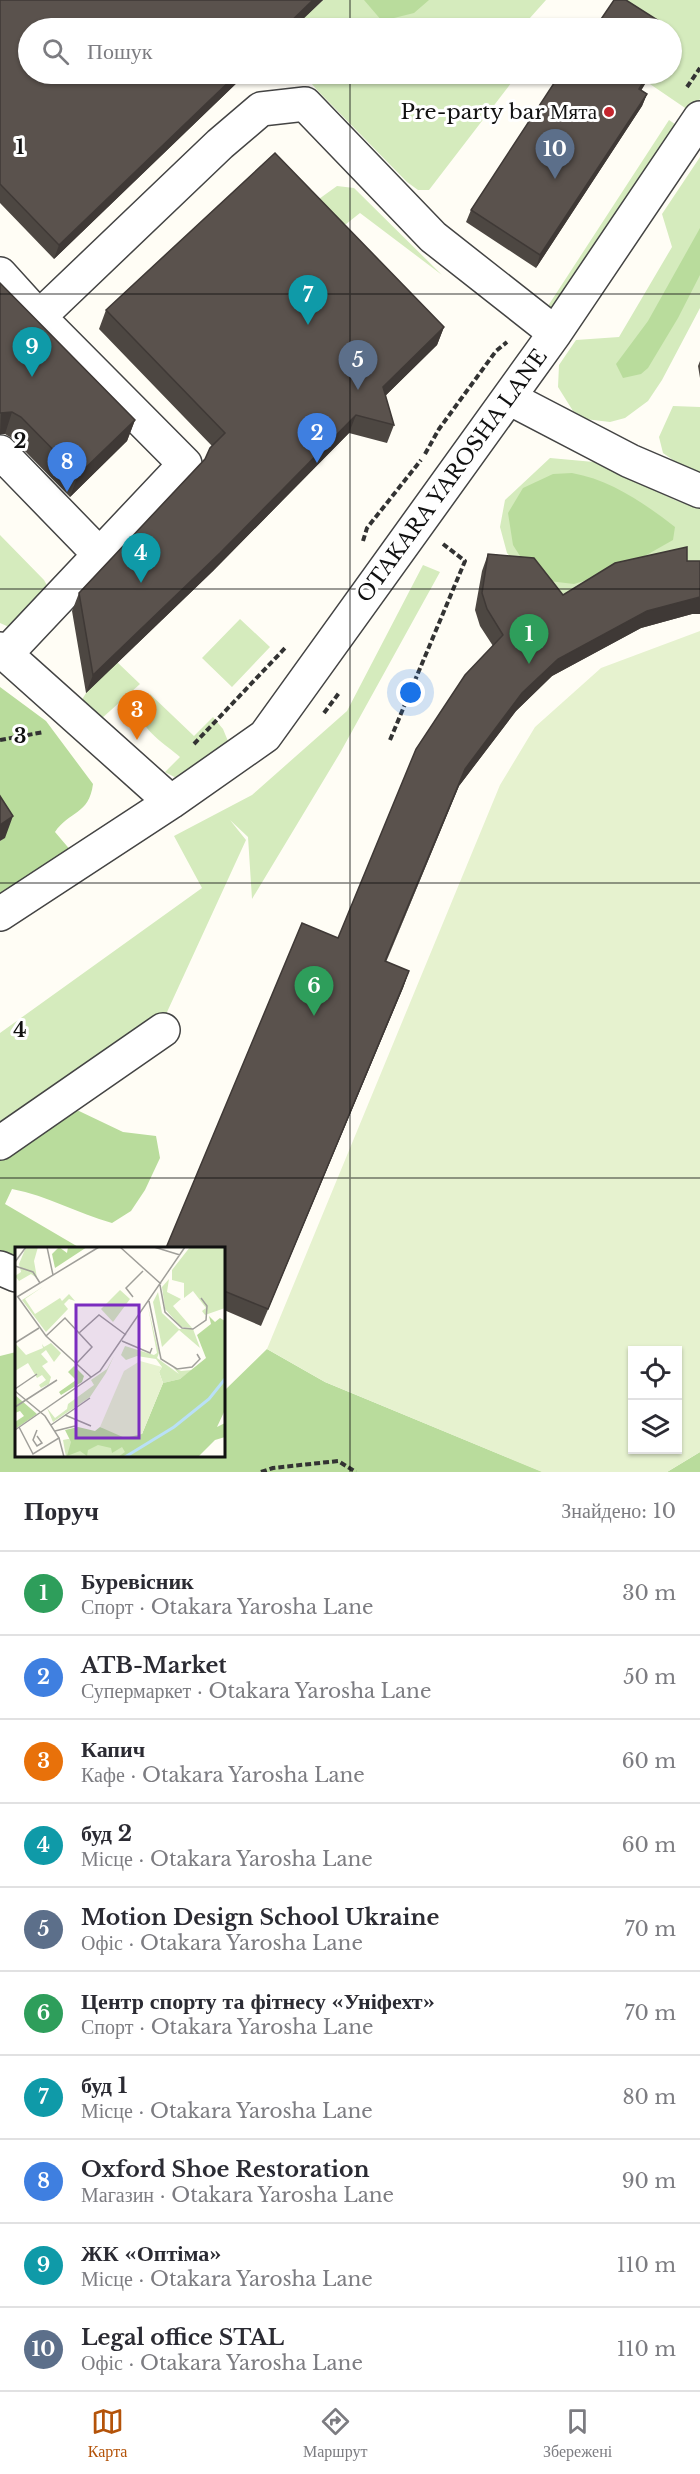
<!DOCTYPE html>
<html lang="uk">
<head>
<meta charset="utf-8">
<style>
	body { margin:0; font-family:"Libre Baskerville",serif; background:#f7f7f7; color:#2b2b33 }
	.controls { position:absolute; right:18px; bottom:18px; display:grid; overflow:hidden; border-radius:0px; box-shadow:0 2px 4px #0004 }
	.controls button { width:54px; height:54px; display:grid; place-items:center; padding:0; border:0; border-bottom:2px solid #e1e1e2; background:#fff; color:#2b2b33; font:30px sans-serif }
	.you { position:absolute; left:411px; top:693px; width:21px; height:21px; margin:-15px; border:4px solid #fff; border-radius:50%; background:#1a73e8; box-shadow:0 0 0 9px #1a73e833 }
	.badge { display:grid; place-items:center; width:39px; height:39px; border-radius:50%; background:#b45309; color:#fff; font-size:20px; font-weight:700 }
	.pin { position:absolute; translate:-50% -50px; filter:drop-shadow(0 2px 3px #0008) }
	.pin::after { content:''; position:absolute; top:32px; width:21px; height:18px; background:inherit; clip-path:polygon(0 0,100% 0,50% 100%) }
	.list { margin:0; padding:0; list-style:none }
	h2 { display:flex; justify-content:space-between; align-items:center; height:78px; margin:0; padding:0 24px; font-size:26px }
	h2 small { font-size:20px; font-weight:400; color:#7c7c81 }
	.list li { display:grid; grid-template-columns:39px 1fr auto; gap:18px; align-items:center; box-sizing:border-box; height:84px; padding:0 24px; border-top:2px solid #e1e1e2 }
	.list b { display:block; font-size:22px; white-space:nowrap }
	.list p { margin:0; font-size:20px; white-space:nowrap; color:#7c7c81 }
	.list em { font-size:20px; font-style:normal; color:#7c7c81 }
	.icon { flex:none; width:33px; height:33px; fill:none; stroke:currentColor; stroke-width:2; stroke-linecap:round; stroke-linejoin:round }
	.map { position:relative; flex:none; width:700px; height:1472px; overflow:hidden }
	.search { position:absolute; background:#fff; box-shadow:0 2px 4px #0004; left:18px; right:18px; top:18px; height:66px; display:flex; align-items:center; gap:15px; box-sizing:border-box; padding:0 21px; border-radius:33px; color:#7c7c81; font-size:22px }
	.sheet { height:918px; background:#fff }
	nav { display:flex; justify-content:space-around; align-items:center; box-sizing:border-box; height:84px; border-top:2px solid #e1e1e2; background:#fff; font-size:16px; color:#7c7c81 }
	nav a { display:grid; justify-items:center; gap:3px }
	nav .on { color:#b45309 }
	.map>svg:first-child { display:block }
	.green { fill:#d5ebbd }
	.forest { fill:#b9dc9c }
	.pitch { fill:#e6f2cf; fill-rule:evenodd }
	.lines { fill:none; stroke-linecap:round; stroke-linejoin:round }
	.minor-casing { stroke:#444; stroke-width:36 }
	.path { stroke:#333; stroke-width:4; stroke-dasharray:6 3; stroke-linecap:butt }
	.minor { stroke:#fff; stroke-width:33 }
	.wall { fill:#4d4742 }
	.shaded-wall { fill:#3f3936 }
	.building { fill:#5a524d; stroke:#3f3936; stroke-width:1.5 }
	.grid { fill:none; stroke:#111; stroke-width:1.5; stroke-opacity:0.55 }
	.poi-dot { fill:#c4262e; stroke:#fff; stroke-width:2 }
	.labels { text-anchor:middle; stroke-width:6; stroke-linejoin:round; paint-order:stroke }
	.poi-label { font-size:21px; fill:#111; stroke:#fff; text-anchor:end }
	.street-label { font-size:21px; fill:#111; stroke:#fff }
	.inset-river { fill:none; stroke:#b9e0f7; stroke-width:3 }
	.inset-road { fill:none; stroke:#a09f9a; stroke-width:1.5 }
	.view { fill:#7b2cbf; fill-opacity:0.15; stroke:#7b2cbf; stroke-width:3 }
	.inset-edge { fill:none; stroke:#111; stroke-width:3 }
	.grid-label { font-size:20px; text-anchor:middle; font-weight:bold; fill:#111; stroke:#fff; stroke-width:6; stroke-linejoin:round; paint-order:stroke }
</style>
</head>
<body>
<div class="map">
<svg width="700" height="1472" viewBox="0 0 700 1472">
	<rect width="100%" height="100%" fill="#fffdf5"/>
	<path class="green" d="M323 0H546L521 28H293Z
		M615 0H700V99L691 112 647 82 652 74H672V28H648Z
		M303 74H518L429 190H418L407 182 318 91Z
		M669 120 682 129 561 311 546 309Z
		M700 157V308L662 380 648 401 625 418 610 422 585 419 573 411 558 387 559 365 576 340 619 337 672 247 662 214Z
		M337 186 354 188 442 275 360 213 331 236 305 209Z
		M673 406 700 407V473L683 467 663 453 659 437Z
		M550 458 594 462 675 500 700 509V577L555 610 507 553 500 527 505 500Z
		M0 535 44 580 49 589 9 627 0 623Z
		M423 565 440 572 340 753 252 899 248 837 230 820 246 840 162 1023 0 1136V1033L202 888 174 836 252 795 347 711Z
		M240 619 270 647 232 687 202 658Z
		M117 662 140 684 101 719 80 703 86 693Z
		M150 694 194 736 213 717 223 729 230 746 178 779 165 772 180 757C163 742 120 717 150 694Z"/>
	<path class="forest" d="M364 0H429L414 13 382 21Z
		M700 228V275L678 318 648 368 641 374 623 378 616 364 648 321Z
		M572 473C611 480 644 503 675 527L673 540 620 570 574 584 549 581 530 572 513 545 508 513 523 488 553 474Z
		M0 687 46 721 93 784C89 815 69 811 55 832L72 852 0 906V841L5 837 0 819Z
		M79 1111 123 1132 156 1136 160 1158 145 1190 131 1211 112 1223C77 1213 48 1196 12 1189L5 1204 80 1248H16V1260L0 1253V1151L59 1113Z
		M267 1349 325 1382 543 1472H0V1356L16 1352V1456H224V1391Z
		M700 1452V1472H667Z"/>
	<path class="pitch" d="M700 631V1452L667 1472H542L325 1382 267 1349 500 785 535 727 601 668ZM632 1350H678V1450H632Z"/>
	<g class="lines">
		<defs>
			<path id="minor" d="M0 274 39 317
				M509 398 630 461 700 491
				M0 452 100 555
				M0 649 171 802
				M6 654 185 464 39 317 220 144 261 109 305 104 433 237 555 333
				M0 914 171 802 265 736 555 333 700 118
				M0 1143 163 1030
				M0 1268 16 1275"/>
		</defs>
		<use href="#minor" class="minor-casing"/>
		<path class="path" d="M687 87 700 68
			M425 454 439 429 496 351 507 342
			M363 541 367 528 421 460
			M324 713 339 693
			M0 740 44 732
			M390 740 465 561 443 544
			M194 744 286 647
			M261 1472 273 1468 338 1461 356 1472"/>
		<use href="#minor" class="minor"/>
	</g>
	<path class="wall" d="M0 0H323L54 259 0 203Z
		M651 74 641 90 647 94 642 106 536 268 466 222 471 210Z
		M0 283 135 420 127 441 70 497 13 439 5 434H0Z
		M106 310 444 327 437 345 385 396 394 425 387 443 349 433 213 571 86 693 72 611 79 593 205 459 212 446 99 329Z
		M700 361V378L698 366Z
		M488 554 563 595 687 561 692 614 641 628 552 676 516 711 459 786 386 962 409 971 403 988 261 1326 224 1310V1248L338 938 493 646 480 626 475 610 482 571Z"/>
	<path class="shaded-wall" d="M313 0H323L293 28H284Z
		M237 74H246L54 259 59 245Z
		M648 74H651L635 101 639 89Z
		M647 94 642 106 536 268 540 255Z
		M444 327 437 345 376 405 383 387Z
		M12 412 5 434H0L1 413Z
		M356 415 349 433 213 571 86 693 93 675Z
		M135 420 127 441 70 497 78 475Z
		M700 597V614H692L641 628 552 676 516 711 459 786 379 979 465 769 522 693 558 659 647 611Z
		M13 816 5 838 0 841V825Z
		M409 971 403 988 261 1326 268 1309Z"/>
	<path class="building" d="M0 0H313L284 28H28V74H237L59 245 0 184Z
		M614 0H626L670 28H595Z
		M560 74H648L639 89 647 94 540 255 471 210Z
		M275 153 444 327 383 387 394 425 356 415 220 553 93 675 79 593 205 459 210 448 225 433 106 310Z
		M0 283 135 420 78 475 21 417 12 412 0 413Z
		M687 547V561H700V597L647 611 558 659 522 693 465 769 385 961 409 971 268 1309 224 1291V1248H166L302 923 338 938 416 749 465 675 503 635 487 609 482 593 488 554 534 558 563 595 615 563Z
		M0 796 13 816 0 825Z"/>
	<path class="grid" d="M350 0V28M350 74V1472M0 294H700M0 589H700M0 883H700M0 1178H700"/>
	<circle class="poi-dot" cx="609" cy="112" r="6"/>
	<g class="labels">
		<g class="poi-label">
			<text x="597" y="119">Pre-party bar Мята</text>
		</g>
		<g class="street-label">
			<text transform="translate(452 476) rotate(-54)" y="7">OTAKARA YAROSHA LANE</text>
		</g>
	</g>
	<g transform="translate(15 1247)">
		<rect width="210" height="210" fill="#fffdf5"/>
		<path d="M11 0H23L19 14 22 31 16 27 4 34 0 29 6 25 4 17ZM175 0H210V61L190 68 187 64 191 61 178 44 169 51V36L157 33V23ZM154 32 152 45 166 52 158 59 177 81 166 80 150 62 147 40ZM29 39 10 52 20 67 45 51 47 54 54 47 60 54 54 52 49 57 53 62 31 85 7 53ZM105 43 115 52 98 75 86 62ZM143 45 147 66 164 82H178L185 101 164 83 147 100 138 55ZM133 60 144 106 142 111 164 127 158 120 166 124 177 123 165 132 148 136 144 125 147 120 141 112 122 109 111 113 106 108 110 99 139 108 142 106ZM0 96 11 108 28 101 27 97 29 100 36 96 46 106 39 115 31 103 26 107 33 115 27 119 36 130 34 137 26 141 24 138 31 133 27 128 22 131 13 116 0 124ZM99 109 91 126 75 150 38 175 32 161 40 171 52 162 53 157 79 138 76 133 92 122ZM53 192 110 197 113 205 105 210H51L48 193Z" fill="#d5ebbd"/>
		<path d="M44 0 52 6 53 0H72L40 21 37 7ZM194 69 200 75 205 71 210 74V163L202 180 210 176V190L200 193 183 210H103L110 205 107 200 97 206 96 201 83 198 73 203 72 209 65 204 52 209 56 195 50 183 63 180 80 184 85 180 127 187 148 136 165 132 191 111 182 88 196 77ZM59 119 69 129 67 135 46 148 44 145 61 133 53 125ZM0 148 22 167 0 182V175L9 169 5 164 0 166Z" fill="#b9dc9c"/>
		<path d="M125 114 147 120 144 125 148 136 127 187 110 191 85 180 109 124Z" fill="#e6f2cf"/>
		<path class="inset-river" d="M110 210 159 180 194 152 210 132"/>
		<path class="inset-road" d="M32 0 38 28M105 0 146 37M139 0 165 8M0 15 11 0M0 19 18 25 25 36M145 38 150 65 167 81 178 82 191 73 192 59 186 51M2 50 84 0M3 50 31 89 76 130M118 50 111 41 128 24M134 54 146 112 162 122 177 120 185 112 182 107M31 89 50 71 64 86M107 94 135 106 137 101M0 96 24 81M61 117 77 100 64 86 84 68 111 88M0 142 22 127M0 144 30 169 44 191 18 207 4 180M0 160 42 133M50 168 76 179M36 178 75 151M0 183 85 124 170 0M22 183 18 193 22 199 27 196 22 189M40 184 60 179M44 191 49 210"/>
		<path class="view" d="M61 58H124V191H61Z"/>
		<rect width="210" height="210" class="inset-edge"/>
	</g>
	<g class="grid-label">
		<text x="20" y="154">1</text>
		<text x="20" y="448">2</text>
		<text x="20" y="743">3</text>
		<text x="20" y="1037">4</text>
	</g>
</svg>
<div class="controls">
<button><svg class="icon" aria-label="locate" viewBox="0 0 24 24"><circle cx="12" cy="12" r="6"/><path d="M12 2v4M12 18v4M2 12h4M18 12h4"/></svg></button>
<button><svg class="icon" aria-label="layers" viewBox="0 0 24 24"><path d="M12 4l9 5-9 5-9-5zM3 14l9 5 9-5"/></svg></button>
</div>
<div class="you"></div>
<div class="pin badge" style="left:529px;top:664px;background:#2e9e5b">1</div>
<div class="pin badge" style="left:317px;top:463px;background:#3f7fe0">2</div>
<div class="pin badge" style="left:137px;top:740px;background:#e8710a">3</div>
<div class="pin badge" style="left:141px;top:583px;background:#0f9aa8">4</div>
<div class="pin badge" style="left:358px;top:390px;background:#5c6f8a">5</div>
<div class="pin badge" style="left:314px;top:1016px;background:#2e9e5b">6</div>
<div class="pin badge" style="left:308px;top:325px;background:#0f9aa8">7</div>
<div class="pin badge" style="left:67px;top:492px;background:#3f7fe0">8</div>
<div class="pin badge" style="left:32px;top:377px;background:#0f9aa8">9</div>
<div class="pin badge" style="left:555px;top:179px;background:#5c6f8a">10</div>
<div class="search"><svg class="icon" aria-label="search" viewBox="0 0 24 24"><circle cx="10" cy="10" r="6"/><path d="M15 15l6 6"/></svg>Пошук</div>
</div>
<section class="sheet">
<h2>Поруч<small>Знайдено: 10</small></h2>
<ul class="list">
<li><span class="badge" style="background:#2e9e5b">1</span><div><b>Буревісник</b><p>Спорт · Otakara Yarosha Lane</p></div><em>30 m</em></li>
<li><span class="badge" style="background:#3f7fe0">2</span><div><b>ATB-Market</b><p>Супермаркет · Otakara Yarosha Lane</p></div><em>50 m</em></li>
<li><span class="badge" style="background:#e8710a">3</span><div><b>Капич</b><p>Кафе · Otakara Yarosha Lane</p></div><em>60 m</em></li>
<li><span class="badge" style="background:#0f9aa8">4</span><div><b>буд 2</b><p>Місце · Otakara Yarosha Lane</p></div><em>60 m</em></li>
<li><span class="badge" style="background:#5c6f8a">5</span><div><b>Motion Design School Ukraine</b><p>Офіс · Otakara Yarosha Lane</p></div><em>70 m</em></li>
<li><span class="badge" style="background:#2e9e5b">6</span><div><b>Центр спорту та фітнесу «Уніфехт»</b><p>Спорт · Otakara Yarosha Lane</p></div><em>70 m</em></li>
<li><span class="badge" style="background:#0f9aa8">7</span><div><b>буд 1</b><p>Місце · Otakara Yarosha Lane</p></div><em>80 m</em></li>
<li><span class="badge" style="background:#3f7fe0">8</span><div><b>Oxford Shoe Restoration</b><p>Магазин · Otakara Yarosha Lane</p></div><em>90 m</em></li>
<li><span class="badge" style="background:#0f9aa8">9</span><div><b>ЖК «Оптіма»</b><p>Місце · Otakara Yarosha Lane</p></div><em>110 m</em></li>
<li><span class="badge" style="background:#5c6f8a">10</span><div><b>Legal office STAL</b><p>Офіс · Otakara Yarosha Lane</p></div><em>110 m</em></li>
</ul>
</section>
<nav>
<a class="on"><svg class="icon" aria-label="map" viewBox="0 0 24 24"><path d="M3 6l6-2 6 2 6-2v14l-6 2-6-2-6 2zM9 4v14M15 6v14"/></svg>Карта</a>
<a><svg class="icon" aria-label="directions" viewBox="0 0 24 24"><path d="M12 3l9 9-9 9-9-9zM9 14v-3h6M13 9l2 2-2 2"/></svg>Маршрут</a>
<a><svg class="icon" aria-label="saved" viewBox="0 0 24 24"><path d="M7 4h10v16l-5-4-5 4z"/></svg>Збережені</a>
</nav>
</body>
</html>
